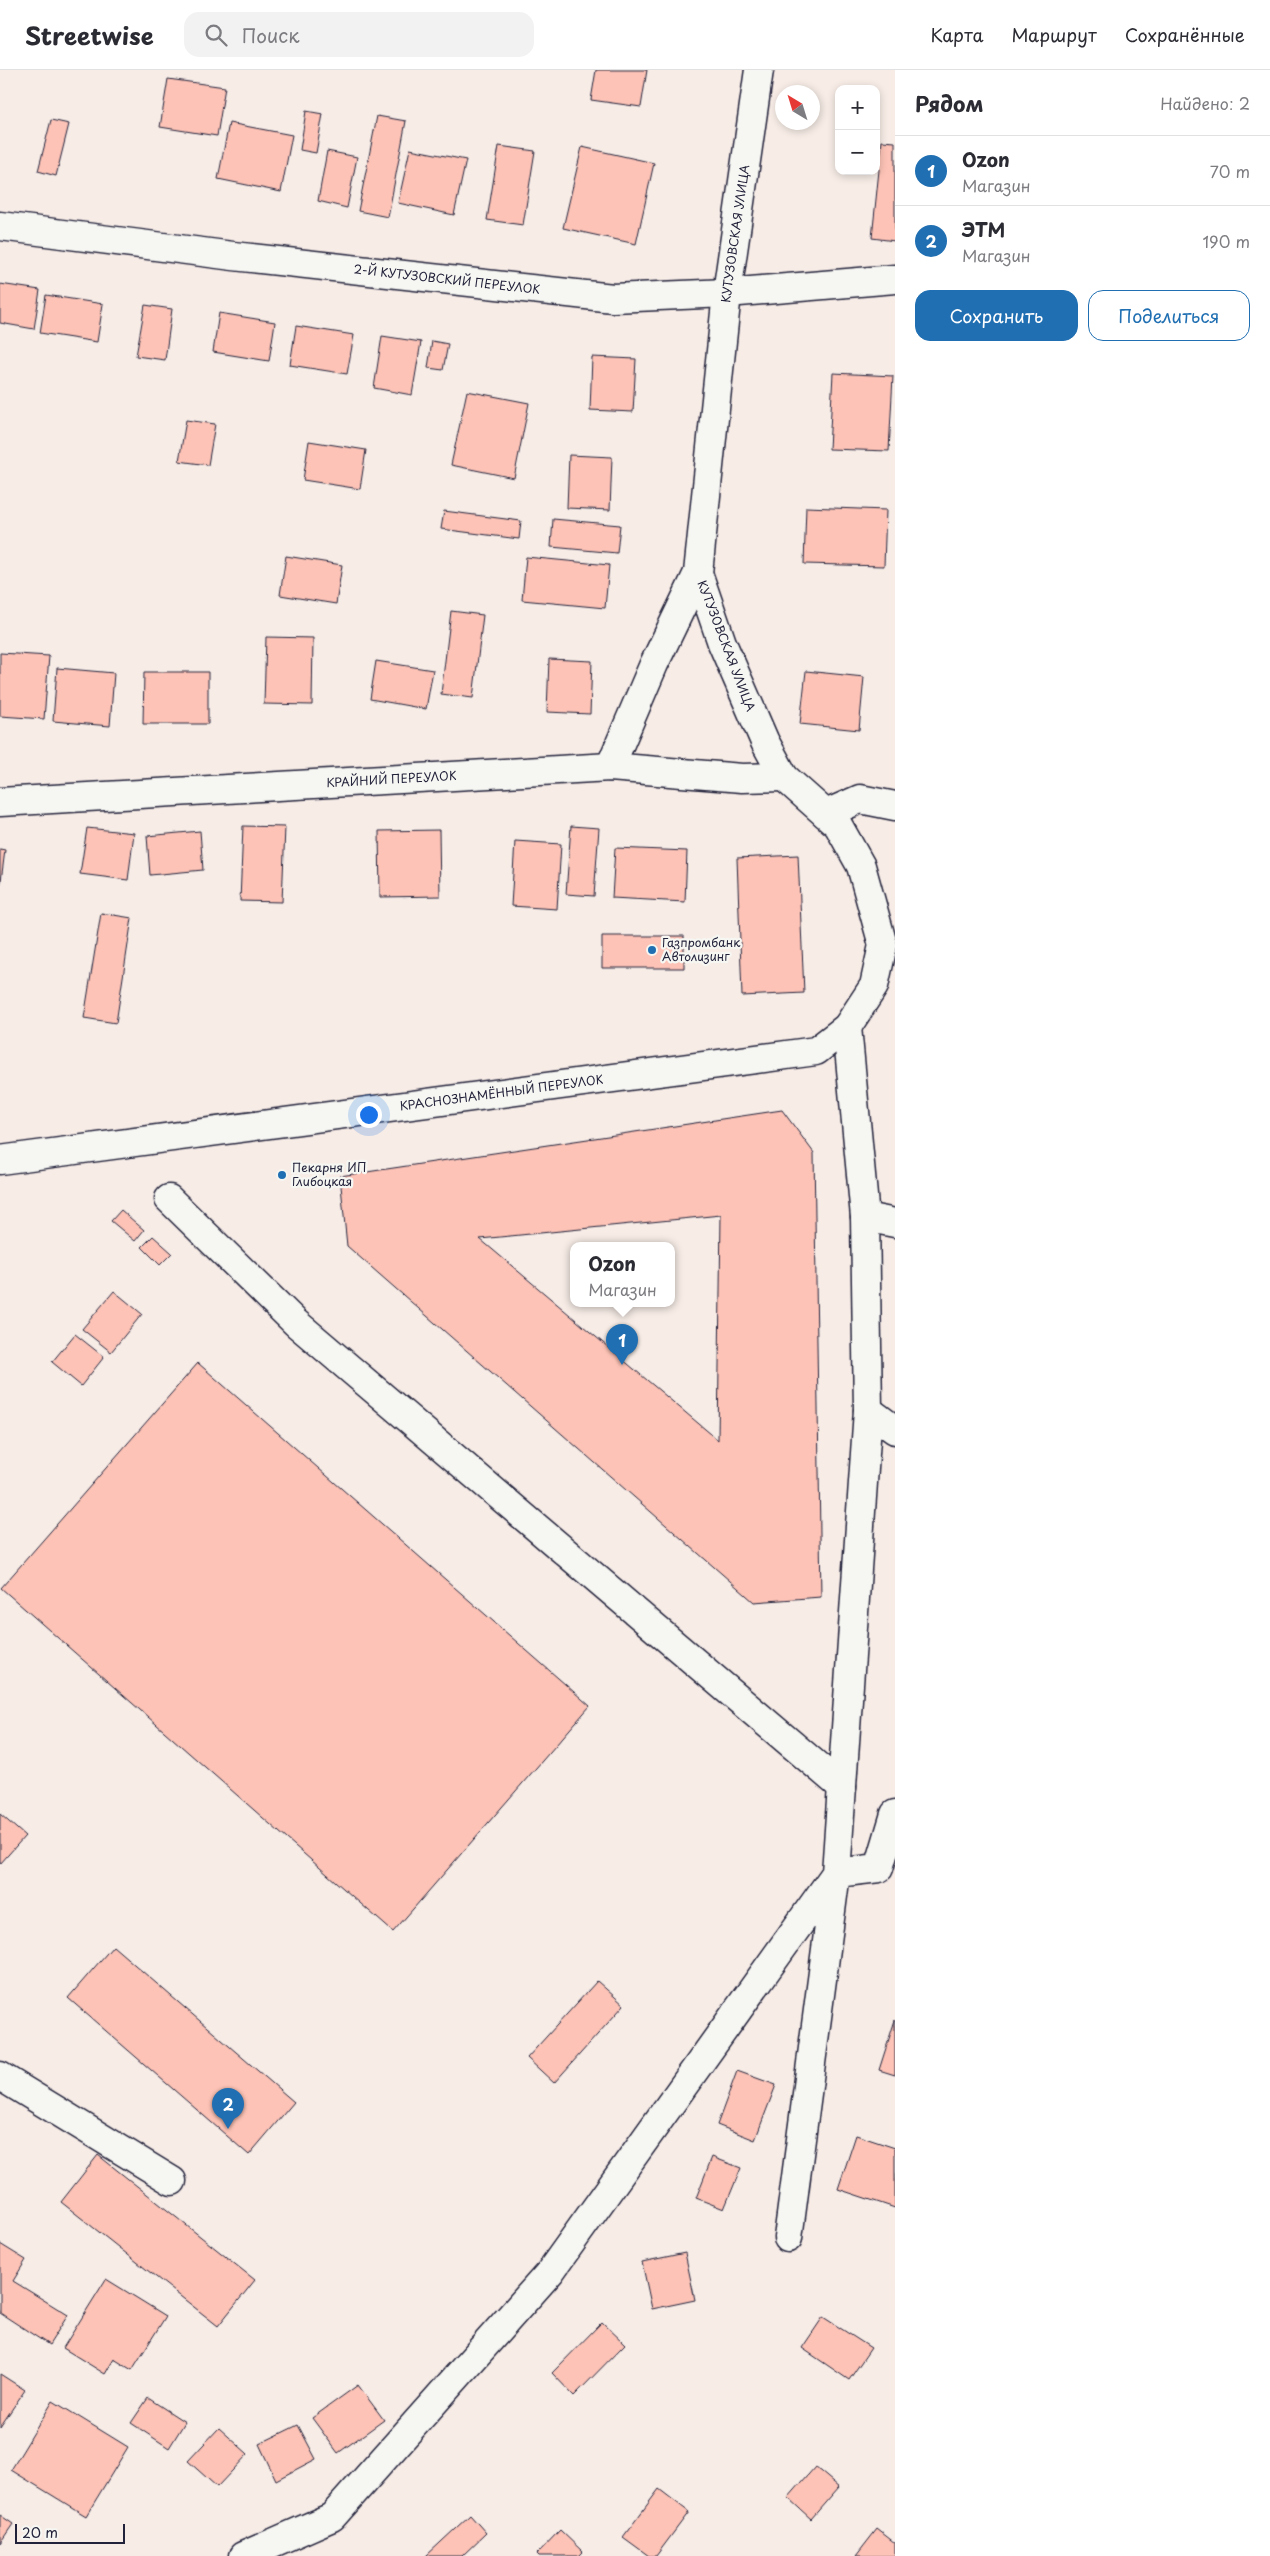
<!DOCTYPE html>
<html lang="ru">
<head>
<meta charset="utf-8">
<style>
	body { margin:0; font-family:"Playpen Sans",sans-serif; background:#f2f2f3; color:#2b2b33 }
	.controls { position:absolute; right:15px; top:15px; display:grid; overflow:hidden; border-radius:10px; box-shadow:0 2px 8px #0003 }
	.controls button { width:45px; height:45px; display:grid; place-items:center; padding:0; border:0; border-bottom:1px solid #e1e1e2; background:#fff; color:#2b2b33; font:25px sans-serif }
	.compass { position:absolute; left:775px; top:15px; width:45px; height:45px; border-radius:50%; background:#fff; box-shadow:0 2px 8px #0003; rotate:322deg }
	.scale { position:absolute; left:15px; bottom:12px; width:110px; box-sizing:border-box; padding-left:5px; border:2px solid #22223b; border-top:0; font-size:14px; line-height:18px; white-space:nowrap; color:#22223b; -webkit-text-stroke:4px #f6f6f2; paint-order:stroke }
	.you { position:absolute; left:368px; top:1044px; width:18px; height:18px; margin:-12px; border:4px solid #fff; border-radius:50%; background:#1a73e8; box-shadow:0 0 0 8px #1a73e833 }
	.badge { display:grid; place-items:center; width:32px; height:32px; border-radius:50%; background:#1f6fb2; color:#fff; font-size:16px; font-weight:700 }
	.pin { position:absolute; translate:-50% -41px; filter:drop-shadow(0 1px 2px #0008) }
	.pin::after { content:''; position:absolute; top:26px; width:18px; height:15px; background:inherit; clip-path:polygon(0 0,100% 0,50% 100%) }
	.popup { position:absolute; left:570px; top:1172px; width:105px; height:65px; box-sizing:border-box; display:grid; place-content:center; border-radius:10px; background:#fff; filter:drop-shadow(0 1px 4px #0005); font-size:16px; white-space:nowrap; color:#7c7c81 }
	.popup b { font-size:19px; color:#2b2b33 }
	.popup::after { content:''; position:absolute; left:50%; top:100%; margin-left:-10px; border:10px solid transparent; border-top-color:#fff }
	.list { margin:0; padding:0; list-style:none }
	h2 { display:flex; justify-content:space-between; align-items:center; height:65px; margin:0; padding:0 20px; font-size:21px }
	h2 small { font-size:16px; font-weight:400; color:#7c7c81 }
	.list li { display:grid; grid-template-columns:32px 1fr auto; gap:15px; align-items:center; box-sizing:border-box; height:70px; padding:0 20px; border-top:1px solid #e1e1e2 }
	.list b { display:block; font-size:19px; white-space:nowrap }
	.list p { margin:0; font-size:16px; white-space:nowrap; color:#7c7c81 }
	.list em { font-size:16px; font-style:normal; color:#7c7c81 }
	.actions { display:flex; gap:10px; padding:15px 20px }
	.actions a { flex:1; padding:11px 0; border:1px solid #1f6fb2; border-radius:15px; text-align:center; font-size:18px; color:#1f6fb2 }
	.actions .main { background:#1f6fb2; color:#fff }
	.icon { flex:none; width:28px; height:28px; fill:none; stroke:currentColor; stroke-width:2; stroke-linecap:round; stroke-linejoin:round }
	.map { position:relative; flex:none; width:895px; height:2486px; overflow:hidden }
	header { display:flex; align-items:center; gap:30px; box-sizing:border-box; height:70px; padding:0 25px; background:#fff; border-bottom:1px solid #e1e1e2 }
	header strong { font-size:24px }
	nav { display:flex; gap:28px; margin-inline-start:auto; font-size:18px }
	.search { width:350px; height:45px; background:#f2f2f3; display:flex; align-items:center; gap:12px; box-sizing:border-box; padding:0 18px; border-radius:15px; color:#7c7c81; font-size:19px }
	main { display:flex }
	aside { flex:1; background:#fff }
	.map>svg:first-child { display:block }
	.building { fill:#fdc3b6; stroke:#22223b; fill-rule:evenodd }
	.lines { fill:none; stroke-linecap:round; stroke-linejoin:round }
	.minor-casing { stroke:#22223b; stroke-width:31 }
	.minor { stroke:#f6f6f2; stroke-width:28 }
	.poi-dot { fill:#1f6fb2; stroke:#f6f6f2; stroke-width:2 }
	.labels { text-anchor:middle; stroke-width:4.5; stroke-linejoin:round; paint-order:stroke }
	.street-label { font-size:12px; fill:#22223b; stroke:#f6f6f2 }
	.poi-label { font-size:12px; fill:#22223b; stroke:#f6f6f2; text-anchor:start }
</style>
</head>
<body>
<header>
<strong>Streetwise</strong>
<div class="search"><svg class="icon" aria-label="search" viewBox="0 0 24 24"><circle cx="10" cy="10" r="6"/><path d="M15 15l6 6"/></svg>Поиск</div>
<nav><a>Карта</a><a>Маршрут</a><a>Сохранённые</a></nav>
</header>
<main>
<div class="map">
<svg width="895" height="2486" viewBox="0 0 895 2486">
	<rect width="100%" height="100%" fill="#f7ece6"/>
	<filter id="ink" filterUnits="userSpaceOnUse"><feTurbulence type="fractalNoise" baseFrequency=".02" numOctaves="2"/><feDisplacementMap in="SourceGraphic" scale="10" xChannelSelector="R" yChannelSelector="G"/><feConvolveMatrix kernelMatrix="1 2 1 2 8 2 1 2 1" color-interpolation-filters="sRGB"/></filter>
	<g filter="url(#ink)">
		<path class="building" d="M596 0H647L641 37 591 30Z
			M168 9 225 17 217 66 160 57Z
			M306 41 323 44 316 83 300 80Z
			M377 46 406 51 388 147 358 141Z
			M51 50 69 54 56 106 38 101Z
			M229 53 292 65 281 122 218 109Z
			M882 71 895 72V171L872 168Z
			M499 76 535 81 523 155 487 150Z
			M582 77 654 93 636 174 563 158Z
			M410 79 466 90 454 145 398 133Z
			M327 81 357 87 347 138 318 131Z
			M0 214 40 220 34 259 0 253Z
			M46 225 103 234 97 272 40 263Z
			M145 235 172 239 165 290 136 286Z
			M219 243 275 252 269 291 213 282Z
			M296 256 354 265 347 304 290 295Z
			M382 266 421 272 412 325 374 318Z
			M432 271 448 274 443 300 428 298Z
			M592 287 636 289 633 342 590 340Z
			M833 303 893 306 889 381 829 379Z
			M467 321 529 333 514 408 451 395Z
			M186 350 215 354 208 395 179 391Z
			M309 371 366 380 360 419 303 410Z
			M569 385 612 387 610 440 567 438Z
			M806 437 886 440 884 496 804 494Z
			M444 441 521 451 519 469 441 459Z
			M553 449 620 455 617 483 551 477Z
			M286 486 342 495 336 534 280 525Z
			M526 487 609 495 605 538 522 530Z
			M451 541 483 545 473 628 441 624Z
			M266 567 313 568 312 635 264 634Z
			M0 583 49 586 44 649 0 646Z
			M549 589 592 591 590 644 547 642Z
			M376 591 433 600 426 639 370 629Z
			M57 598 114 603 110 656 53 651Z
			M806 601 864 607 859 660 800 654Z
			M144 602H208V654H143Z
			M243 756 285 757 282 832 240 831Z
			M571 756 599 758 594 826 566 824Z
			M87 758 134 763 128 810 80 804Z
			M439 760 440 826 380 827 379 761Z
			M200 761 203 800 150 805 147 766Z
			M515 771 561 774 557 839 511 836Z
			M615 778 687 781 685 832 612 828Z
			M0 779 5 780 0 819Z
			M798 785 804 923 742 926 737 788Z
			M101 843 132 848 116 953 84 948Z
			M602 866H684V898H602Z
			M782 1040 814 1083 821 1527 754 1532 347 1176 340 1106ZM721 1145 718 1370 480 1169Z
			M121 1140 144 1160 135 1171 111 1151Z
			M153 1166 172 1183 160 1195 142 1177Z
			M114 1221 142 1244 111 1282 82 1259Z
			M75 1264 104 1287 81 1316 52 1292Z
			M198 1293 590 1636 393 1862 1 1518Z
			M0 1744 25 1766 0 1794Z
			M113 1876 294 2032 249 2085 68 1928Z
			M597 1911 624 1935 554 2013 527 1988Z
			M895 1950V2005L879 2000Z
			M737 2001 776 2015 755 2070 717 2055Z
			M856 2065 895 2078V2138L838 2119Z
			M98 2085 255 2210 218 2256 61 2132Z
			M712 2087 741 2098 724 2139 696 2128Z
			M0 2174 26 2190 13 2211 68 2245 49 2275 0 2243Z
			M685 2183 695 2230 652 2239 642 2192Z
			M106 2209 166 2246 132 2300 114 2289 105 2304 63 2278Z
			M823 2247 871 2278 849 2310 802 2278Z
			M602 2252 625 2274 574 2326 552 2303Z
			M0 2304 25 2320 0 2357Z
			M358 2315 384 2350 338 2383 312 2348Z
			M148 2328 185 2352 169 2378 131 2353Z
			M53 2331 128 2377 86 2446 11 2400Z
			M298 2355 316 2389 276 2410 259 2374Z
			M219 2358 248 2384 217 2417 188 2391Z
			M815 2397 839 2417 811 2449 788 2428Z
			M659 2419 689 2442 656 2486H649L623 2467Z
			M0 2445 13 2454 0 2473Z
			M470 2445 486 2463 462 2486H426Z
			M877 2459 895 2473V2486H856Z
			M560 2460 583 2482 579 2486H539L537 2484Z"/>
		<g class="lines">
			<defs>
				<g id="minor">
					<path id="s1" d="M0 156 233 186 613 228 727 223 895 209"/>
					<path d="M610 697 654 594 698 503"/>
					<path id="s2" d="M0 732 610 697 742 708 784 707"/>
					<path d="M826 744 860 729 895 736"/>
					<path id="s3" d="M0 1090 816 981 847 957 874 916 883 875 861 796 838 755 784 707 765 672 722 573 698 503 727 223 759 0"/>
					<path d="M169 1129 296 1253 842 1717"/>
					<path d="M865 1147 895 1153"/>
					<path d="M868 1340 895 1360"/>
					<path d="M0 2006 172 2111"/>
					<path d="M788 2168 836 1803 879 1798 895 1744"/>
					<path d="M243 2486 332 2447 550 2202 836 1803 868 1340 865 1147 847 957"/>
				</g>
			</defs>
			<use href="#minor" class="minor-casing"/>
			<use href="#minor" class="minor"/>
		</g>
	</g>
	<g class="poi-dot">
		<circle cx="652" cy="880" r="5"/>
		<circle cx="282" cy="1105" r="5"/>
	</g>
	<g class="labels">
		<g class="street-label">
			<text dy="4" stroke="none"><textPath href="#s3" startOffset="1718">КУТУЗОВСКАЯ УЛИЦА</textPath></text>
			<text dy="4" stroke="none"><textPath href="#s1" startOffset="450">2-Й КУТУЗОВСКИЙ ПЕРЕУЛОК</textPath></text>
			<text transform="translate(726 576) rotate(69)" y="4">КУТУЗОВСКАЯ УЛИЦА</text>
			<text dy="4" stroke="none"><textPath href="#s2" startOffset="392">КРАЙНИЙ ПЕРЕУЛОК</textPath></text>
			<text dy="4" stroke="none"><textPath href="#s3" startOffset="506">КРАСНОЗНАМЁННЫЙ ПЕРЕУЛОК</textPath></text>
		</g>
		<g class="poi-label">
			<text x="662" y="877">Газпромбанк<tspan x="662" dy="14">Автолизинг</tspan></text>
			<text x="292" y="1102">Пекарня ИП<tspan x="292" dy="14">Глибоцкая</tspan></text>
		</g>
	</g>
</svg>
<div class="controls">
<button>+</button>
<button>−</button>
</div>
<svg class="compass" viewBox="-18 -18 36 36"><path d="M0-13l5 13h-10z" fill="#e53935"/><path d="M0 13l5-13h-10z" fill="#7c7c81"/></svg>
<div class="scale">20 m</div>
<div class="you"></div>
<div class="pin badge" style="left:622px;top:1295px">1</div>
<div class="popup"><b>Ozon</b>Магазин</div>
<div class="pin badge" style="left:228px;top:2059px">2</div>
</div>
<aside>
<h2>Рядом<small>Найдено: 2</small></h2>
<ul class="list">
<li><span class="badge">1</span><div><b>Ozon</b><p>Магазин</p></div><em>70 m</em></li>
<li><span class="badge">2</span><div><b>ЭТМ</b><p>Магазин</p></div><em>190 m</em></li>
</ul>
<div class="actions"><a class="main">Сохранить</a><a>Поделиться</a></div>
</aside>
</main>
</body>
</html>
